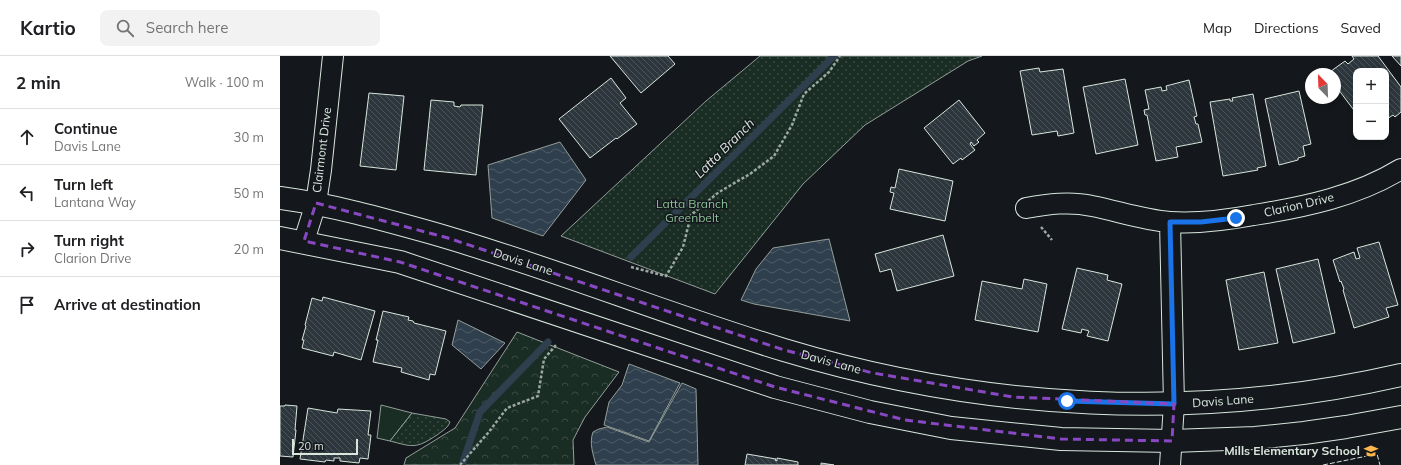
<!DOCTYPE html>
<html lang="en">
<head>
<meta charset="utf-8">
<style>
	body { margin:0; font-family:Mulish,sans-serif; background:#f2f2f2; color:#202124 }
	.controls { position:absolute; right:12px; top:12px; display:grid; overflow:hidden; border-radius:8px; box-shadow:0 2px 6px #0003 }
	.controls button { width:36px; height:36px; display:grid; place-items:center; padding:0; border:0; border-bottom:1px solid #e0e0e0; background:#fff; color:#202124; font:20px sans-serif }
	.compass { position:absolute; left:1025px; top:12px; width:36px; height:36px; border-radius:50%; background:#fff; box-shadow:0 2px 6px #0003; rotate:337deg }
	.scale { position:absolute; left:12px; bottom:10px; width:66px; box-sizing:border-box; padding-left:4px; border:2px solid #d8e6dc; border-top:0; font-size:11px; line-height:14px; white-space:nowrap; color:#d8e6dc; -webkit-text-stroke:3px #14181c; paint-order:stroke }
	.stop { position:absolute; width:12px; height:12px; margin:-9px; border:3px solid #1a73e8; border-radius:50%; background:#fff }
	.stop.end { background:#1a73e8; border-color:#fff; box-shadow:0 1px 4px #0008 }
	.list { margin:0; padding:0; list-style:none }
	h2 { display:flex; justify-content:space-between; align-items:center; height:52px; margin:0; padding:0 16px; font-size:17px }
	h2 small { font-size:13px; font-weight:400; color:#757577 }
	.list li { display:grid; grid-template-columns:26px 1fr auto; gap:12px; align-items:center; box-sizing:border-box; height:56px; padding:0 16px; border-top:1px solid #e0e0e0 }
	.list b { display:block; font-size:15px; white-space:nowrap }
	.list p { margin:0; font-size:13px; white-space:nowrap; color:#757577 }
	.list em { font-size:13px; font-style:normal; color:#757577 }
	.icon { flex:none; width:22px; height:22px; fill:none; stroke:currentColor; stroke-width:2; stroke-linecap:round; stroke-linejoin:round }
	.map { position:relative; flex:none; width:1121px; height:409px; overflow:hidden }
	header { display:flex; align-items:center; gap:24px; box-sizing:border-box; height:56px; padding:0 20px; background:#fff; border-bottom:1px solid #e0e0e0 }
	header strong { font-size:19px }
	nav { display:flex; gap:22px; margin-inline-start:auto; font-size:14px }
	.search { width:280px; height:36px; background:#f2f2f2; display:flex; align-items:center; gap:10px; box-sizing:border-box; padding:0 14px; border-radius:8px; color:#757577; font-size:15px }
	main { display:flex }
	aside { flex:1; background:#fff }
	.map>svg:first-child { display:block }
	.grass { fill:#1a2d24; stroke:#939e99 }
	.forest { fill:url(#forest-crowns); stroke:#939e99 }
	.park { fill:url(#park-dots); stroke:#939e99 }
	.water { fill:url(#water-waves); stroke:#939e99 }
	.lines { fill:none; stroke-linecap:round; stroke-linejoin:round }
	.stream { stroke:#2f3f4d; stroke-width:7 }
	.building { fill:url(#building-back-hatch); stroke:#d8e6dc }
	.minor-casing { stroke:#d8e6dc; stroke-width:22 }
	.tertiary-casing { stroke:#d8e6dc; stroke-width:24 }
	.path { stroke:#9da8a2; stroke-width:2.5; stroke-dasharray:3 2; stroke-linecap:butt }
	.minor { stroke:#14181c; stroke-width:20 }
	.tertiary { stroke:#14181c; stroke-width:22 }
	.fence { stroke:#d8e6dc; stroke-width:1; stroke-dasharray:5 2; stroke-linecap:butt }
	.route { stroke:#1a73e8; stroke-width:5 }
	.marked { fill:none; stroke:#8948c3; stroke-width:3; stroke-dasharray:8 5; stroke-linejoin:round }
	.labels { text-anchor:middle; stroke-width:3; stroke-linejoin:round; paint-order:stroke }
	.street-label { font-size:12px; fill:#d8e6dc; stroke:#14181c }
	.park-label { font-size:12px; fill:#8ac095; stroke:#14181c }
	.poi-label { font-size:12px; font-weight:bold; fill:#d8e6dc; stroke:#14181c; text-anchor:end }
	.water-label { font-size:13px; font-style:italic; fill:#d8e6dc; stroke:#14181c }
</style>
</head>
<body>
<header>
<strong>Kartio</strong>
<div class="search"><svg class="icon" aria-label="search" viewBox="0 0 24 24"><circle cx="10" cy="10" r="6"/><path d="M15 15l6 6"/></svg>Search here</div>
<nav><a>Map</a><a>Directions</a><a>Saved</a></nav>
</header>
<main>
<aside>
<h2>2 min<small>Walk · 100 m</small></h2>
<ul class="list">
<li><svg class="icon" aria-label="ahead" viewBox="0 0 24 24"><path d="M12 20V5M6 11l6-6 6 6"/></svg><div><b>Continue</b><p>Davis Lane</p></div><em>30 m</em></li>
<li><svg class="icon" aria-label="left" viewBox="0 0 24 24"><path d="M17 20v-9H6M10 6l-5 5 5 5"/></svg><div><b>Turn left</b><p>Lantana Way</p></div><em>50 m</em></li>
<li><svg class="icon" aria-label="right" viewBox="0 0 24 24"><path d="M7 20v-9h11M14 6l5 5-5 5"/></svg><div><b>Turn right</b><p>Clarion Drive</p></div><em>20 m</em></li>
<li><svg class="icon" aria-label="arrive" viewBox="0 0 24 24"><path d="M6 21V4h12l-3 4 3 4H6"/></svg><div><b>Arrive at destination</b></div></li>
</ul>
</aside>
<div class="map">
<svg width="1121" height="409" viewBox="0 0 1121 409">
	<defs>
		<pattern id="forest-crowns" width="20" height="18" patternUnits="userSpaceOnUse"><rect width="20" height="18" fill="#1a2d24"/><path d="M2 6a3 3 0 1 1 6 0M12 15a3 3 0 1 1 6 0" fill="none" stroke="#3b4b43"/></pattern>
		<pattern id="park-dots" width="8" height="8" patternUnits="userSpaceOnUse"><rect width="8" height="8" fill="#1a2d24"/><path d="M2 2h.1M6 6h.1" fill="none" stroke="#3b4b43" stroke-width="1.8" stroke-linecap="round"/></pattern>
		<pattern id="water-waves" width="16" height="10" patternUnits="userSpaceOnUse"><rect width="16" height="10" fill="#2f3f4d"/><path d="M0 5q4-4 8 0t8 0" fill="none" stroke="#4c5b66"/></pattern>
		<pattern id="building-back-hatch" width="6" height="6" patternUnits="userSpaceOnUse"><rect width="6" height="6" fill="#2c363c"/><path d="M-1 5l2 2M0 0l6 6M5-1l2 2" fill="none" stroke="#4a5358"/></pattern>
	</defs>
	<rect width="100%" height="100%" fill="#14181c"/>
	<path class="grass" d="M101 349 132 357 110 385 97 382Z"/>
	<path class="forest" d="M237 276 339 316 305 361 293 384 294 409H124L126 402 175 372Z"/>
	<path class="park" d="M480 0H702L688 5 585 69 523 128 435 238 281 180 426 45Z
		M132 357 166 363 170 366C168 372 162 375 157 379 136 393 133 391 110 385Z"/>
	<path class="water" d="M280 86 306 124 263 180 212 162 208 109Z
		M549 183 570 265 474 248 461 244 476 213 493 192Z
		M178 264 225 287 201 313 172 289Z
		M349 308 400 327 369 385 324 369 329 346 342 329Z
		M402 327 416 333 418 409H316C313 398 309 387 313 376L319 373 327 371 369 386Z"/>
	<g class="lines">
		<path class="stream" d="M351 201 554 0
			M182 409 200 356 268 286"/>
	</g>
	<path class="building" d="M330 0H388L395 8 361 37Z
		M1072 0H1098L1121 31V56L1115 61 1113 59 1107 63 1108 65 1106 66V15H1076V57L1055 29V18H1047L1065 5 1068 8 1074 3Z
		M1112 0H1121V10Z
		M759 12 760 16 783 13 794 77 778 80 777 75 752 79 740 15Z
		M331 22 346 42 340 47 357 68 337 83 336 82 310 102 279 63Z
		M845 23 858 89 816 98 803 31Z
		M909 24 917 60 914 61 916 68H918L922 86 896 91 898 101 876 105 867 59H865L864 54 869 53 865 34 881 31 882 35 887 34 886 30Z
		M1019 35 1031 88 1023 90 1025 100 1018 102V104L999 109 985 43Z
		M89 37 124 40 116 114 80 110Z
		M973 38 986 110 977 112 978 114 943 120 930 46 950 43V45H953L952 42Z
		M151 44 174 46V50L180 51 181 49H203L196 119 144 114Z
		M679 44 705 77 697 84 699 86 694 90 691 86 690 88 695 94 682 104 681 102 673 108 644 72Z
		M619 113 673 125 665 165 610 153 614 137 610 136 611 131 615 132Z
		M663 179 674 220 617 235 611 213 600 216 595 198Z
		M1099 186 1118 249 1106 252 1109 261 1074 272 1063 234 1064 233 1061 225 1060 226 1053 204 1074 196 1076 203 1080 202 1077 192Z
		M1038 203 1055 277 1013 287 996 213Z
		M797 212 828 219 827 224 842 228 828 285 807 280 809 275 802 273 801 277 782 273Z
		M984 216 998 287 959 294 946 224Z
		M744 223 767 228 758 276 695 264 702 225 742 233Z
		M43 241 95 255 81 304 54 296 53 300 22 292 24 284H22L26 270 25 269 32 242 42 245Z
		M103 255 129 261 128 264 133 265 134 267 166 275 155 319 150 318 149 324 121 316 122 312 93 306 98 284H96Z
		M5 349 17 350 15 374H16L13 401 0 400V350H5Z
		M28 352 57 357 58 353 91 355 88 379H91L88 403 80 402 79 407 60 405V402H54V405L46 404 45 406 20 403Z
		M467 398 496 403 495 404 497 405V402L518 406V409H465Z
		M541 407 554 409H541Z"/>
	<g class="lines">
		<defs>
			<path id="minor" d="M746 152C768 148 790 145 812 150 838 155 863 164 890 166 918 168 947 164 974 159 1025 151 1077 140 1121 113
				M890 166 894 348 890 409
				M24 185 36 147 41 114 53 0"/>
			<path id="tertiary" d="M0 142C52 149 102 163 152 177 271 211 385 258 504 294 703 354 917 366 1121 319
				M0 182 120 206 495 331 590 356 671 372 781 383 892 385 975 382 1024 377 1066 371 1121 361"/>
		</defs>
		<use href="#minor" class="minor-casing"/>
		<use href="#tertiary" class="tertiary-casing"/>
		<path class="path" d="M761 171 772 184
			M351 211 386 220 403 191 411 159 439 136 470 118 494 100 512 69 524 38 549 16 560 0
			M180 409 208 377 227 352 258 340 264 303 276 289"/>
		<use href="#minor" class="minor"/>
		<use href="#tertiary" class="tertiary"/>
		<path class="fence" d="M1043 409 1097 398 1100 409"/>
	</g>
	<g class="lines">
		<path class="route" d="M787 345 894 348 890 166H921L956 162"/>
	</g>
	<path class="marked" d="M36 147 168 182 504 294 593 317 733 341 894 348 892 385 781 383 625 364 495 331 120 206 24 185Z"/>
	<defs>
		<symbol id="school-bare" viewBox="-9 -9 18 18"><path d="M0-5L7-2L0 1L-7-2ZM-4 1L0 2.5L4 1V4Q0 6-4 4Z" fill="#ffb74d" stroke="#14181c" stroke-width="2.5" paint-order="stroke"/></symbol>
	</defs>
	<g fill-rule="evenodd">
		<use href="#school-bare" x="1081" y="385" width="20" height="20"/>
	</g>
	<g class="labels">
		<g class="street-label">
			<text transform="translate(42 94) rotate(-83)" y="4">Clairmont Drive</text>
			<text transform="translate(1019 149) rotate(-13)" y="4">Clarion Drive</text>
			<text transform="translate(243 206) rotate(18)" y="4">Davis Lane</text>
			<text transform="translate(551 306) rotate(15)" y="4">Davis Lane</text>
			<text transform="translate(943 345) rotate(-4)" y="4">Davis Lane</text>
		</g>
		<g class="park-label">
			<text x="412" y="152">Latta Branch<tspan x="412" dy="14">Greenbelt</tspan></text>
		</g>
		<g class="poi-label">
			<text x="1080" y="399">Mills Elementary School</text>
		</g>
		<g class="water-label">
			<text transform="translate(444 92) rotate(-45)" y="5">Latta Branch</text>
		</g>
	</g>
</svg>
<div class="controls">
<button>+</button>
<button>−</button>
</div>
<svg class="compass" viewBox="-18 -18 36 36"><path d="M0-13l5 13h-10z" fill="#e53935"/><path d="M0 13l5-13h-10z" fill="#757577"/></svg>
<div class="scale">20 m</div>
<div class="stop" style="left:787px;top:345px"></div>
<div class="stop end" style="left:956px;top:162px"></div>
</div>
</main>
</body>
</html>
